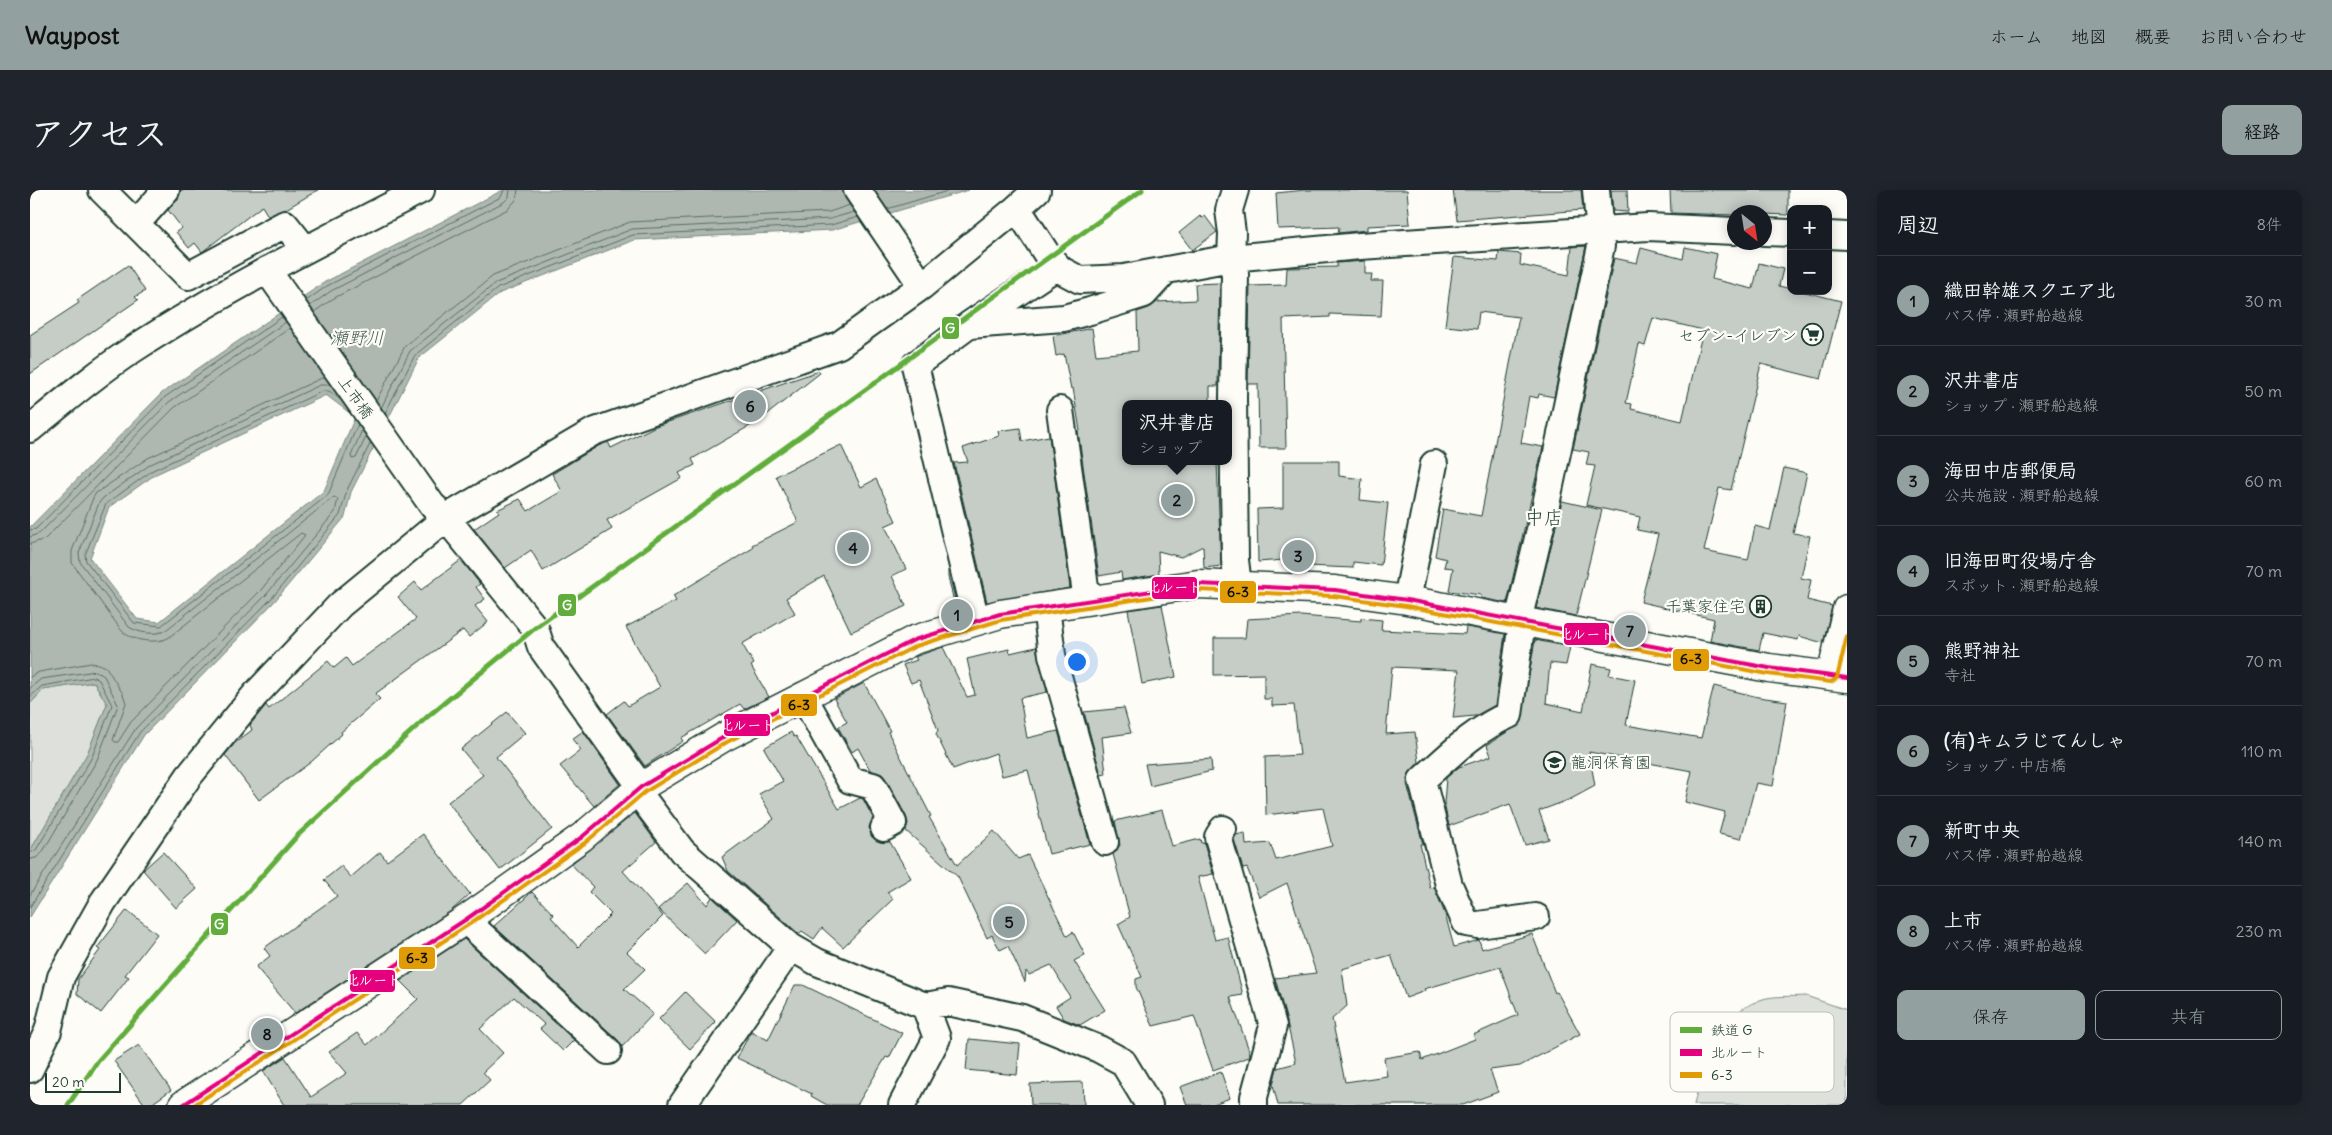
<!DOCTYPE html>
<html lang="ja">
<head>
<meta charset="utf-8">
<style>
	body { margin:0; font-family:Delius,"Klee One",sans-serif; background:#20242c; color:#f1f3f6 }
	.controls { position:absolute; right:15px; top:15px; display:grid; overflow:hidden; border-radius:10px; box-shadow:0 2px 12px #0003 }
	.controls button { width:45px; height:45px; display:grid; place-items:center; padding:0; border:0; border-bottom:1px solid #363941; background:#171b24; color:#f1f3f6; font:25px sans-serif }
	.compass { position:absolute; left:1697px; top:15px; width:45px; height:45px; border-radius:50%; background:#171b24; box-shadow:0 2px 12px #0003; rotate:150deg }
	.scale { position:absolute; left:15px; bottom:12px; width:76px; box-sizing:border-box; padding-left:5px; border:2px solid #1f3d34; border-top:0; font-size:14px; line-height:18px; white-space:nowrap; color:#1f3d34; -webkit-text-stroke:4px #fdfcf7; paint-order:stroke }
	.you { position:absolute; left:1046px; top:471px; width:18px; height:18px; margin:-12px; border:4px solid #fff; border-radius:50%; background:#1a73e8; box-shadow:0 0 0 8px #1a73e833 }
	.badge { display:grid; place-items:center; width:32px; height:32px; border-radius:50%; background:#92a19f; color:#111; font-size:16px; font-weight:700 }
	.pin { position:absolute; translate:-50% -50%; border:2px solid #fff; box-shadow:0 1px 5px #0006 }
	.popup { position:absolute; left:1092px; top:210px; width:110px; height:65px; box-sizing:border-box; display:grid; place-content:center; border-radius:10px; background:#171b24; filter:drop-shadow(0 1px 4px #0005); font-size:16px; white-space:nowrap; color:#9ea1a6 }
	.popup b { font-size:19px; color:#f1f3f6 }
	.popup::after { content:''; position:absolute; left:50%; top:100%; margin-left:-10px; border:10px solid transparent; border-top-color:#171b24 }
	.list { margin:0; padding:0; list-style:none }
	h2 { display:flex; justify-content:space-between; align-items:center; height:65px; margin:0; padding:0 20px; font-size:21px }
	h2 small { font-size:16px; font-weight:400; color:#9ea1a6 }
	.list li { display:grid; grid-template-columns:32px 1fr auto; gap:15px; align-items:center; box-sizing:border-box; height:90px; padding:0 20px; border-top:1px solid #363941 }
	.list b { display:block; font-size:19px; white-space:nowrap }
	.list p { margin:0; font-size:16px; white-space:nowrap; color:#9ea1a6 }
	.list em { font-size:16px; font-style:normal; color:#9ea1a6 }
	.actions { display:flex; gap:10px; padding:15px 20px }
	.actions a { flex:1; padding:11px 0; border:1px solid #92a19f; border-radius:10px; text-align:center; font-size:18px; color:#92a19f }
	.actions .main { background:#92a19f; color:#111 }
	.map { position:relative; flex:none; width:1817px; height:915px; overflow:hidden; border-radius:10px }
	header { display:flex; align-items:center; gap:30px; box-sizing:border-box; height:70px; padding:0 25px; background:#92a19f; color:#111 }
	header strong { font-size:24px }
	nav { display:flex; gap:28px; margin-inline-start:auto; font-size:18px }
	.intro { display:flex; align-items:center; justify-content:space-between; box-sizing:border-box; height:120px; padding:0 30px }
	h1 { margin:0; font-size:35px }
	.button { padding:12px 22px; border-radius:10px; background:#92a19f; color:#111; font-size:18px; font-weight:700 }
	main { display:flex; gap:30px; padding:0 30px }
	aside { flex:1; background:#171b24; border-radius:10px; box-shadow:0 2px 12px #0003 }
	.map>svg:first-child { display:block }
	.green { fill:#dde0db; stroke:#7e8e88 }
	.water { fill:#aeb8b1; stroke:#75877f; fill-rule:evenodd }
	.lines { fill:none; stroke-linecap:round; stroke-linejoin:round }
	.shore { stroke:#586e66; stroke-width:1 }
	.building { fill:#c6cdc7; stroke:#1f3d34; fill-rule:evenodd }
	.minor-casing { stroke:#1f3d34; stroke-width:30 }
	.major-casing { stroke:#1f3d34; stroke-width:31 }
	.minor { stroke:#fdfcf7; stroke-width:26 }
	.major { stroke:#fdfcf7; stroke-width:28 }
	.bus-1-casing { stroke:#fdfcf7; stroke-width:8 }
	.bus-2-casing { stroke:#fdfcf7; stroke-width:8 }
	.bus-1 { stroke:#e5007d; stroke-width:4 }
	.bus-2 { stroke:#e19c05; stroke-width:4 }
	.rail-1-casing { stroke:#fdfcf7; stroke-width:9 }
	.rail-1 { stroke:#60ad3b; stroke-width:5 }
	.labels { text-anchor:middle; stroke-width:4.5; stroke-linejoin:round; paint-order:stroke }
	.poi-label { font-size:16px; fill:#1f3d34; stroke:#fdfcf7; text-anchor:end }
	.street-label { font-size:16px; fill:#1f3d34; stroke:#fdfcf7 }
	.water-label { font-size:18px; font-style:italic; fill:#435c53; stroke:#fdfcf7 }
	.quarter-label { font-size:19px; fill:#1f3d34; stroke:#fdfcf7 }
	.key { fill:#fdfcf7; stroke:#bac3bc; stroke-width:1 }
	.key-label { font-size:14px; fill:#1f3d34 }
	.line-badge { stroke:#fdfcf7; stroke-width:2 }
	.badge-label { font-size:14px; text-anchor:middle; font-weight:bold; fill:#fff }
	.pale-badge-label { font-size:14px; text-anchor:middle; font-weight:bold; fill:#111 }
</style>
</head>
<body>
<header>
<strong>Waypost</strong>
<nav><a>ホーム</a><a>地図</a><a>概要</a><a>お問い合わせ</a></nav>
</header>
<div class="intro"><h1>アクセス</h1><a class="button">経路</a></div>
<main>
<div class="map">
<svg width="1817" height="915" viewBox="0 0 1817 915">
	<rect width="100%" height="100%" fill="#fdfcf7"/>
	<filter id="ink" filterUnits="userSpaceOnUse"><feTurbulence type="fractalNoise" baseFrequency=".02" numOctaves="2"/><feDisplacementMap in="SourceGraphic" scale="10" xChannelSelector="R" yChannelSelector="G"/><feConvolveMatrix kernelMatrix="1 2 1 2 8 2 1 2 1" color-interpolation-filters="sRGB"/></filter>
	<g filter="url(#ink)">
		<path class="green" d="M64 492 77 514 57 564 0 661V514L13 500Z
			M1776 806 1817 820V915H1664C1674 871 1683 828 1730 810 1742 805 1762 807 1776 806Z"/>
		<path class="water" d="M473 0H939L802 40 604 50 470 103 389 168 321 302 315 327 244 412 114 545 0 727V661L57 564 77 514 64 492 13 500 0 514V337L132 203 295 92ZM296 205 325 227 294 301 129 432 107 429 60 368 79 317 126 284Z"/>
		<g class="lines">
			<path class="shore" d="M857 19 921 0
				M276 111 297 96 471 7 474 0
				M280 116 301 101 474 12 479 7 480 0
				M284 122 304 108 478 19 486 10 488 0
				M311 210 299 201H293L123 280 76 314 55 365 56 371 104 433 131 436 298 305 328 234
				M346 211 375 156 463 86 600 32 799 22 820 15
				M351 218 380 161 466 93 602 39 800 29 824 22
				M355 223 385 165 468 98 603 45 801 35 828 27
				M332 240 321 266 322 269 326 268 336 247
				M0 340 6 339 135 207 252 127
				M0 347 10 343 139 212 256 132
				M0 354 15 349 144 218 260 138
				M0 487 9 482 61 473 69 474 76 477 93 504 96 513 83 550 85 552H88L101 532 231 400 275 345 271 343 138 448C126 454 102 451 92 441L42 373V361L63 308 66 303 118 268 294 187
				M0 498 11 489 66 481 74 486 88 515 67 570 12 663 6 668 0 669
				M0 507 12 496 64 487 69 490 82 515 62 567 6 660 0 663
				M0 705 106 538 236 405 305 322 308 309 304 307 136 440C127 446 108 443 99 437L50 372 49 363 69 313 73 308 121 274 290 195H300
				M0 717 110 542 241 409 310 325 317 300 341 252"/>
		</g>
		<path class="building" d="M151 0H288L256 19 238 26 232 16 172 62 165 53 159 58 146 42 152 38 138 20 148 10Z
			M1275 0H1377L1380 34 1337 36V40L1308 43 1309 37 1248 39 1246 3Z
			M1423 0H1551L1553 20 1427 30Z
			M1581 0H1597L1598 22 1583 21Z
			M1640 0H1758V25L1734 24V22H1704V25L1641 23Z
			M1170 26 1172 28 1175 26 1187 42 1162 60 1149 43Z
			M1556 56 1524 207 1509 204 1508 208 1499 206 1491 253 1513 257 1477 413 1451 408V405L1419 401 1423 378 1414 377 1416 369 1405 366 1413 319 1451 326 1489 127 1449 122 1447 139 1415 136 1424 67 1468 71 1469 62 1491 64 1490 75 1539 85 1542 57Z
			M1655 57 1687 64 1682 89 1723 99 1729 73 1753 79 1749 96 1761 99V101H1771L1811 111 1791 189 1731 174 1701 300 1689 298 1674 361 1718 370 1725 336 1740 340 1754 278 1777 283 1763 343 1780 346 1771 388 1781 390 1777 410 1802 416 1793 453 1769 446 1768 450 1733 443 1729 460 1680 451 1684 429 1611 412 1628 344 1607 340 1610 327 1556 315 1565 276 1556 275 1559 262 1543 259 1584 68 1607 73 1611 58 1653 69ZM1623 128 1673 140 1652 231 1601 219 1602 214 1596 213 1609 154 1615 156Z
			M1335 71V84H1342L1341 91H1353L1351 126 1300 124V127L1253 129 1256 258H1229L1228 194H1218L1220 96 1256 95 1257 78 1307 77V73Z
			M98 75 115 101 105 107 108 110 0 184V145L49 113 47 110Z
			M1190 93 1188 196H1180V214H1096V271H1187L1191 376 1174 378 1173 356 1151 367 1128 361 1129 384 1092 390 1091 382 1069 386 1048 241H1050L1043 198 1041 199 1034 164 1026 166 1023 146 1062 138 1066 165 1108 161 1107 122 1119 118 1127 112 1166 110 1165 94Z
			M789 181 790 183 730 230 662 269 665 275 649 283 652 288 577 330 582 339 513 381 501 360 475 378 444 339 469 322 467 320 490 309 498 321 532 301 522 284 570 255 578 252 581 258 626 236Z
			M990 238 992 251 1019 246 1040 398 957 412 924 273 938 272 933 258 969 246 968 241Z
			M811 255 831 297 846 289 866 331 855 336 876 379 862 386 876 416 821 442 794 386 756 408 765 423 712 454 724 474 721 476 739 507 714 519 710 514 651 548 653 551 615 576 577 524 594 511 598 516 630 497 596 437 646 411 643 406 723 358 722 355 768 332 746 286Z
			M1253 271H1309V286L1332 289 1330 310 1358 313 1351 375 1323 372V378L1253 375 1254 370 1228 372 1227 319 1253 318Z
			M1532 311 1572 320 1546 426 1506 418Z
			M431 370 450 394 446 397 455 409 445 416 458 432 439 447 433 440 345 504 350 509 311 542 312 544 281 572 229 610 195 565 205 553 222 540 220 535 236 515 239 519 298 471 304 478 316 468 322 476 386 429 368 407 385 392 391 400Z
			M918 380 928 420H926L918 387Z
			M1132 415 1146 487 1112 494 1098 420Z
			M1271 426 1331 431V428L1352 430 1351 440 1435 444 1436 437 1475 444 1465 515 1445 526 1423 528 1429 480 1362 477 1356 544 1385 542 1389 572 1378 585 1377 594 1393 654H1390L1400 698 1404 697 1415 724 1424 757 1449 750 1452 759 1502 744 1525 803 1527 802 1550 844 1490 876 1460 880 1468 902 1433 915H1248L1243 895 1247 878 1266 873 1257 832 1245 788 1286 783 1257 693 1229 707 1217 678 1213 679 1204 649 1206 645 1215 643 1216 655 1240 653 1246 670 1302 656 1293 618 1236 625 1235 567 1270 565 1264 515 1242 516V509H1234V484L1184 485V448H1215L1217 429ZM1361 765 1376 808 1395 801 1394 799 1470 777 1488 825 1443 845 1445 849 1392 870 1390 862 1354 868 1357 886 1315 892 1302 829 1317 816 1312 779Z
			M1505 450 1540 457 1536 475 1520 473 1516 513 1553 521 1562 474 1581 478 1579 485 1605 490 1596 535 1671 548 1684 496 1728 507 1757 511 1743 596 1726 593 1711 649 1689 644 1695 622 1655 612 1662 581 1559 562 1565 596 1541 609 1509 621 1519 649 1495 655 1480 614 1419 636 1414 613 1416 588 1429 577 1461 566 1457 555 1491 533Z
			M913 457 937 507 945 505 937 469 979 459 980 463 1006 457 1017 502 990 508 997 548 1028 541 1060 654 1019 664 998 580 972 586 966 563 923 579 906 544 908 540 889 490 881 493 873 475 887 470 885 467 890 465Z
			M834 493 860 541 858 542 901 626 899 627 927 675 964 641 988 669 998 665 1037 746 1043 742 1055 765 1044 771 1075 820 1050 835 1034 829 1026 816 1040 807 1021 775 999 785 996 781 995 792 978 756 970 760 962 745 957 748 928 687 876 641 878 633 876 626 856 589 852 584 840 580 828 558 822 562 808 537 817 532 804 509Z
			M1094 518 1101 543 1072 547 1076 584 1071 585 1054 522Z
			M477 522 495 543 466 567 522 639 470 680 418 612 453 585 431 559Z
			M553 541 590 594 564 616 530 576 551 560 542 549Z
			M761 542 764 547 766 546 809 619 830 608 833 609 843 628 839 637 841 646 847 651 860 652 881 688 857 702 863 709 813 757 792 738 784 749 772 741 769 744 698 681 692 667 744 629 729 604 753 591 734 558Z
			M1181 569 1182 581 1120 596 1115 574Z
			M1132 620 1142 656 1170 649 1171 653H1174L1183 684 1168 687 1185 750 1198 747 1213 805 1200 807 1220 863 1219 867 1183 880 1164 826 1123 836 1106 797V789L1112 787 1088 734 1100 727 1083 664 1090 655 1085 631Z
			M605 623 626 652 593 681 633 726 597 762 615 779 594 799 623 824 592 857 588 850 464 736 502 702 524 725 521 727 548 757 581 724 559 702 563 697 541 674Z
			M393 644 440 704 421 721 265 823 226 777 240 766 234 758 307 706 294 690 311 676 321 687 350 662 357 671Z
			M133 662 167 699 146 718 113 680Z
			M658 693 677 715 682 707 707 730 675 764 628 719Z
			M97 720 127 744 95 785 99 787 71 823 47 804 48 789 70 760 67 758Z
			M434 749 544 850 533 861 510 839 515 835 484 807 450 839 473 863 453 882 460 890 433 915H254L233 881 255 867 281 907 317 883 299 862 327 843 337 855 388 809 370 791Z
			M765 795H773L872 843 859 868 856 867 827 915H797L781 906 782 904 707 868 721 841 738 850Z
			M655 802 686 832 660 859 629 829Z
			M939 849 990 854 987 885 936 880Z
			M109 855 141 900 120 915H115L84 871Z
			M1191 882 1200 908 1181 915H1157L1150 897Z
			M1053 892 1054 915H1001L1000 894Z"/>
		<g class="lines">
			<defs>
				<path id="minor" d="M72 0 158 86 255 34 275 59
					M827 0 892 96
					M1205 0 1199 20 1202 43 1201 68 1205 84 1203 208 1205 370 1208 395
					M987 18 1018 66 1031 80 1050 90 1094 88 1201 68 1330 56 1618 37 1704 41
					M106 34 136 0
					M1734 42 1761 43
					M1798 45 1817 46
					M237 80 402 315 416 328 505 438 511 457 611 597
					M939 135 1027 76
					M1030 220 1057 411
					M0 239C34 211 68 182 105 158 196 99 294 50 391 0
					M1377 410 1404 274
					M1016 417 1022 465 1075 652
					M946 431 885 175 939 135 1034 128 1060 121 1114 104 1136 80
					M1488 431 1515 319 1571 56 1566 0
					M1492 432 1479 525C1445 539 1419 566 1392 590L1419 695 1436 733 1448 735 1506 727
					M773 506 820 590 843 596 863 633 854 638
					M607 601 652 661 761 757 787 772 895 816 918 812 992 828 1069 859 1093 872 1119 915
					M1193 639 1188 647 1243 836 1224 907V915
					M438 728 444 738 578 861
					M0 879 18 841 31 787 73 712 159 586 225 505 310 415 416 328 563 242 809 155 892 96 987 18 1007 0
					M652 915 761 757
					M872 915 907 848 895 816"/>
				<path id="major" d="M1801 486 1817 419
					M153 915 438 728 552 647 611 597 694 547 884 450 970 424 1168 394 1305 400 1377 410 1739 478 1817 488"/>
			</defs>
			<use href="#minor" class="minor-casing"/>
			<use href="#major" class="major-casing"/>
			<use href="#minor" class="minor"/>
			<use href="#major" class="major"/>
			<defs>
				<path id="bus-1" d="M153 915 438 728 552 647 611 597 694 547 884 450 970 424 1168 394 1305 400 1377 410 1739 478 1817 488"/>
				<path id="bus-2" d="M164 915 441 733 556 652 615 602 697 552 886 456 971 430 1168 400 1304 406 1376 416 1738 484 1801 492 1807 488 1817 446"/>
			</defs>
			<use href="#bus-1" class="bus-1-casing"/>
			<use href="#bus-2" class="bus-2-casing"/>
			<use href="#bus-1" class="bus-1"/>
			<use href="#bus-2" class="bus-2"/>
			<defs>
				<path id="rail-1" d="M38 915 68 871 267 646 397 527 505 438 1112 0"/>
			</defs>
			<use href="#rail-1" class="rail-1-casing"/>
			<use href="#rail-1" class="rail-1"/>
		</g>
	</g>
	<defs>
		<symbol id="supermarket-ring" viewBox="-11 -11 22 22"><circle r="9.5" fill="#fdfcf7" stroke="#1f3d34" stroke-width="1.5"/><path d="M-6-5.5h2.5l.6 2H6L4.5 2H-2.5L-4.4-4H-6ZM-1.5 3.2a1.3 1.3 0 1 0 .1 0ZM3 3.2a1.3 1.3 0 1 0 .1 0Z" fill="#1f3d34"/></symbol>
		<symbol id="building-ring" viewBox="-11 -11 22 22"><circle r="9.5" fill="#fdfcf7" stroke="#1f3d34" stroke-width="1.5"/><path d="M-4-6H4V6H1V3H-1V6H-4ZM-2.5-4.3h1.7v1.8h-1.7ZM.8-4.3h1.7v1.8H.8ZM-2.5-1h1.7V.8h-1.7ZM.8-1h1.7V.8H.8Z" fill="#1f3d34"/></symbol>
		<symbol id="school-ring" viewBox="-11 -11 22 22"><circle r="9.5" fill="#fdfcf7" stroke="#1f3d34" stroke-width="1.5"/><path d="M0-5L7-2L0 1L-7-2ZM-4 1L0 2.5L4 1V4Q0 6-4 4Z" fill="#1f3d34"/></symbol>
	</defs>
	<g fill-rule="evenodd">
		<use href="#supermarket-ring" x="1770" y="132" width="25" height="25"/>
		<use href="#building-ring" x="1718" y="404" width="25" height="25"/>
		<use href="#school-ring" x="1512" y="560" width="25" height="25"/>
	</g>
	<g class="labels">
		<g class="poi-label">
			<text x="1767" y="151">セブン-イレブン</text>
			<text x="1715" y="422">千葉家住宅</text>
			<text x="1541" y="578" text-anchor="start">龍洞保育園</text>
		</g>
		<g class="street-label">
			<text transform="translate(326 207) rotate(55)" y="6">上市橋</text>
		</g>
		<g class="water-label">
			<text x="327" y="154">瀬野川</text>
		</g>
		<g class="quarter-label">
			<text x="1514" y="334">中店</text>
		</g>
	</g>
	<rect x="1640" y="822" width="164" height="80" rx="8" class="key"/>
	<rect x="1650" y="837" width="22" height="6" fill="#60ad3b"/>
	<rect x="1650" y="859" width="22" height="7" fill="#e5007d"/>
	<rect x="1650" y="882" width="22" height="6" fill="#e19c05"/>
	<g class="key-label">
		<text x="1681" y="845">鉄道 G</text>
		<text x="1681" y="867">北ルート</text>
		<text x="1681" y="890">6-3</text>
	</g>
	<g class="line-badge">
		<rect x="911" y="126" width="19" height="24" rx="5" fill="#60ad3b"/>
		<rect x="1121" y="386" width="47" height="24" rx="5" fill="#e5007d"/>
		<rect x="1189" y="390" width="38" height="24" rx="5" fill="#e19c05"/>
		<rect x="527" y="403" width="20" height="24" rx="5" fill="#60ad3b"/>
		<rect x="1533" y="432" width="47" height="24" rx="5" fill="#e5007d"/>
		<rect x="1642" y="458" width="38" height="24" rx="5" fill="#e19c05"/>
		<rect x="750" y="503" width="38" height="24" rx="5" fill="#e19c05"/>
		<rect x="693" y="523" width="48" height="24" rx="5" fill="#e5007d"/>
		<rect x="180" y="722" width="19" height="24" rx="5" fill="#60ad3b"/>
		<rect x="368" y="756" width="38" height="24" rx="5" fill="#e19c05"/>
		<rect x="319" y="779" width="47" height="24" rx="5" fill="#e5007d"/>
	</g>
	<g class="badge-label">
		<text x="920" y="143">G</text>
		<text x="1144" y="402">北ルート</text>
		<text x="537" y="420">G</text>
		<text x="1556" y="449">北ルート</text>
		<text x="717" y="540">北ルート</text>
		<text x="189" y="739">G</text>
		<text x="343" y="795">北ルート</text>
	</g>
	<g class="pale-badge-label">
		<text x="1208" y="407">6-3</text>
		<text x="1661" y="474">6-3</text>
		<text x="769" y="520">6-3</text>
		<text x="387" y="773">6-3</text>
	</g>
</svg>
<div class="controls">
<button>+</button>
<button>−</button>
</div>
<svg class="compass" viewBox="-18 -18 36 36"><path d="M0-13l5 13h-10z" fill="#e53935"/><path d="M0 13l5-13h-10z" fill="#9ea1a6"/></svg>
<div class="scale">20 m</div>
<div class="you"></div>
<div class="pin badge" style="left:927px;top:425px">1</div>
<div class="pin badge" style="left:1147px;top:310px">2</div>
<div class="popup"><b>沢井書店</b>ショップ</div>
<div class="pin badge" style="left:1268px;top:366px">3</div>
<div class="pin badge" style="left:823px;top:358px">4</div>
<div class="pin badge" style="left:979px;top:732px">5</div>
<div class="pin badge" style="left:720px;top:216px">6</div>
<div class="pin badge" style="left:1600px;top:441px">7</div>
<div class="pin badge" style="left:237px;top:844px">8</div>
</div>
<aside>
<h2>周辺<small>8件</small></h2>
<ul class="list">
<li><span class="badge">1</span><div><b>織田幹雄スクエア北</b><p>バス停 · 瀬野船越線</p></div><em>30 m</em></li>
<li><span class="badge">2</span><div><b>沢井書店</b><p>ショップ · 瀬野船越線</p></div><em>50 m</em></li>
<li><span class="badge">3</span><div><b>海田中店郵便局</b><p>公共施設 · 瀬野船越線</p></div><em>60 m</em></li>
<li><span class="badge">4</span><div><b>旧海田町役場庁舎</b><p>スポット · 瀬野船越線</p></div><em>70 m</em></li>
<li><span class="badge">5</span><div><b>熊野神社</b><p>寺社</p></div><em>70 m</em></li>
<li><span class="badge">6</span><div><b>(有)キムラじてんしゃ</b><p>ショップ · 中店橋</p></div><em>110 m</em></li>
<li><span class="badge">7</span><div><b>新町中央</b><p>バス停 · 瀬野船越線</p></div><em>140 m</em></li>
<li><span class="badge">8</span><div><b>上市</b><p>バス停 · 瀬野船越線</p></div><em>230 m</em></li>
</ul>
<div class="actions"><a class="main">保存</a><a>共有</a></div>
</aside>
</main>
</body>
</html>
